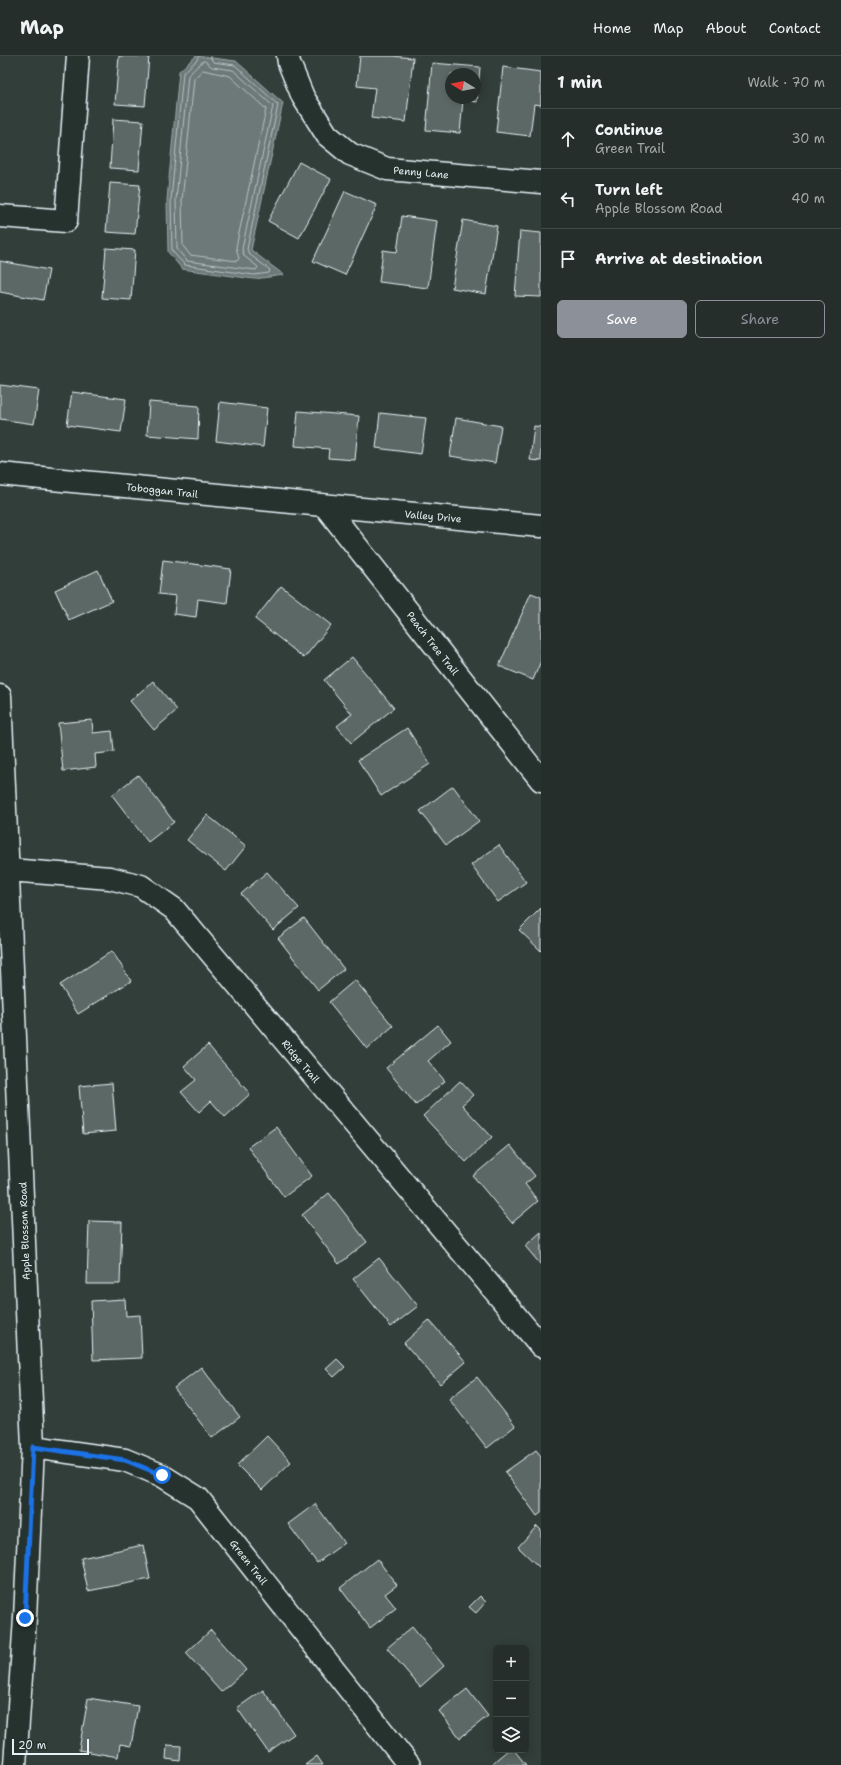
<!DOCTYPE html>
<html lang="en">
<head>
<meta charset="utf-8">
<style>
	body { margin:0; font-family:"Shantell Sans",sans-serif; background:#323a37; color:#f1f3f6 }
	.controls { position:absolute; right:12px; bottom:12px; display:grid; overflow:hidden; border-radius:6px; box-shadow:0 2px 10px #0003 }
	.controls button { width:36px; height:36px; display:grid; place-items:center; padding:0; border:0; border-bottom:1px solid #424a47; background:#262e2b; color:#f1f3f6; font:20px sans-serif }
	.compass { position:absolute; left:445px; top:12px; width:36px; height:36px; border-radius:50%; background:#262e2b; box-shadow:0 2px 10px #0003; rotate:280deg }
	.scale { position:absolute; left:12px; bottom:10px; width:77px; box-sizing:border-box; padding-left:4px; border:2px solid #e8f1f8; border-top:0; font-size:11px; line-height:14px; white-space:nowrap; color:#e8f1f8; -webkit-text-stroke:3px #26332d; paint-order:stroke }
	.stop { position:absolute; width:12px; height:12px; margin:-9px; border:3px solid #1a73e8; border-radius:50%; background:#fff }
	.stop.end { background:#1a73e8; border-color:#fff; box-shadow:0 1px 4px #0008 }
	.list { margin:0; padding:0; list-style:none }
	h2 { display:flex; justify-content:space-between; align-items:center; height:52px; margin:0; padding:0 16px; font-size:17px }
	h2 small { font-size:13px; font-weight:400; color:#a4a8a9 }
	.list li { display:grid; grid-template-columns:26px 1fr auto; gap:12px; align-items:center; box-sizing:border-box; height:60px; padding:0 16px; border-top:1px solid #424a47 }
	.list b { display:block; font-size:15px; white-space:nowrap }
	.list p { margin:0; font-size:13px; white-space:nowrap; color:#a4a8a9 }
	.list em { font-size:13px; font-style:normal; color:#a4a8a9 }
	.actions { display:flex; gap:8px; padding:12px 16px }
	.actions a { flex:1; padding:9px 0; border:1px solid #8c9099; border-radius:6px; text-align:center; font-size:14px; color:#8c9099 }
	.actions .main { background:#8c9099; color:#fff }
	.icon { flex:none; width:22px; height:22px; fill:none; stroke:currentColor; stroke-width:2; stroke-linecap:round; stroke-linejoin:round }
	.map { position:relative; flex:none; width:541px; height:1709px; overflow:hidden }
	header { display:flex; align-items:center; gap:24px; box-sizing:border-box; height:56px; padding:0 20px; background:#262e2b; border-bottom:1px solid #424a47 }
	header strong { font-size:19px }
	nav { display:flex; gap:22px; margin-inline-start:auto; font-size:14px }
	main { display:flex }
	aside { flex:1; background:#262e2b }
	.map>svg:first-child { display:block }
	.water { fill:#6d7978; stroke:#9ea9ab }
	.lines { fill:none; stroke-linecap:round; stroke-linejoin:round }
	.shore { stroke:#b7c1c5; stroke-width:1 }
	.building { fill:#5c6865; stroke:#e8f1f8; fill-rule:evenodd }
	.minor-casing { stroke:#e8f1f8; stroke-width:25 }
	.minor { stroke:#26332d; stroke-width:22 }
	.route { stroke:#1a73e8; stroke-width:5 }
	.labels { text-anchor:middle; stroke-width:3.5; stroke-linejoin:round; paint-order:stroke }
	.street-label { font-size:10px; fill:#e8f1f8; stroke:#26332d }
</style>
</head>
<body>
<header>
<strong>Map</strong>
<nav><a>Home</a><a>Map</a><a>About</a><a>Contact</a></nav>
</header>
<main>
<div class="map">
<svg width="541" height="1709" viewBox="0 0 541 1709">
	<rect width="100%" height="100%" fill="#323e39"/>
	<filter id="ink" filterUnits="userSpaceOnUse"><feTurbulence type="fractalNoise" baseFrequency=".025" numOctaves="2"/><feDisplacementMap in="SourceGraphic" scale="8" xChannelSelector="R" yChannelSelector="G"/><feConvolveMatrix kernelMatrix="1 2 1 2 8 2 1 2 1" color-interpolation-filters="sRGB"/></filter>
	<g filter="url(#ink)">
		<path class="water" d="M196 0 236 5 283 47 251 194 284 219 254 223 182 213 168 196 167 144 179 15Z"/>
		<g class="lines">
			<path class="shore" d="M199 0 197 4 183 17 171 144 172 195 185 209 254 219 269 217 270 214 249 198 247 193 278 49 235 9 213 6 210 0
				M203 5H205L212 11 233 14 273 50 242 193 244 200 258 211 256 214 187 205 177 193 176 144 188 20Z
				M203 14 230 20 266 53 236 191 239 203 237 205 190 199 183 190 182 145 194 23Z"/>
		</g>
		<path class="building" d="M119 0H149L145 50 115 48Z
			M360 0H392L413 2 406 66 371 62 375 32 357 30Z
			M432 7 480 11 477 46 463 44 460 77 426 74ZM451 18H475V42H451Z
			M503 11 541 16V49L534 48 530 80 496 76Z
			M113 63 143 65 139 114 110 112Z
			M299 106 331 123 299 182 268 165Z
			M110 127 140 129 135 178 106 176Z
			M345 135 377 149 345 219 313 205Z
			M402 160 437 165 428 232 379 226 383 194 397 196Z
			M463 164 497 170 486 238 452 232Z
			M520 175 541 177V241L515 240Z
			M106 192 135 194 131 244 102 242Z
			M0 205 49 214 43 244 0 236Z
			M0 329 39 334 34 368 0 363Z
			M72 336 126 343 121 376 67 369Z
			M149 346 199 350 198 383 147 379Z
			M220 346 267 352 263 391 216 385Z
			M298 355 359 360 355 404 328 402 329 393 295 390Z
			M380 357 426 362 421 398 376 392Z
			M456 362 501 370 495 407 450 400Z
			M534 370 541 371V405L530 404Z
			M163 504 231 513 227 547 198 543 196 561 174 558 176 540 159 538Z
			M98 514 112 545 69 564 55 534Z
			M281 530 331 569 304 602 255 563Z
			M531 537 541 541V605L533 624 499 610Z
			M352 601 394 652 351 687 337 670 352 658 324 624Z
			M153 625 177 654 154 674 130 645Z
			M92 664 93 677 112 675 114 696 95 698 96 711 63 715 58 667Z
			M407 672 430 708 381 740 358 704Z
			M138 719 174 766 148 786 112 739Z
			M453 730 479 765 446 789 420 755Z
			M207 759 246 790 226 815 187 784Z
			M499 789 526 826 498 846 471 809Z
			M267 816 299 852 273 874 241 838Z
			M541 852V895L519 874Z
			M304 862 344 913 318 934 278 882Z
			M112 895 131 925 78 958 60 929Z
			M355 924 393 970 367 993 329 946Z
			M438 969 451 985 428 1005 445 1025 416 1049 386 1012Z
			M208 989 250 1038 225 1061 211 1045 199 1056 181 1036 196 1024 184 1010Z
			M460 1025 473 1039 462 1049 492 1081 466 1106 423 1060Z
			M112 1027 116 1075 83 1078 79 1030Z
			M276 1071 312 1120 284 1141 248 1091Z
			M510 1089 535 1120 525 1128 538 1145 512 1167 473 1120Z
			M329 1137 367 1186 339 1208 302 1159Z
			M89 1165 122 1166 120 1228H87Z
			M541 1176V1209L525 1190Z
			M379 1202 418 1250 391 1271 353 1223Z
			M125 1243 126 1260 140 1259 142 1302 93 1304 91 1245Z
			M429 1264 466 1306 440 1328 404 1287Z
			M337 1303 345 1311 334 1321 326 1313Z
			M201 1311 240 1361 212 1382 174 1332Z
			M477 1321 515 1370 487 1392 449 1343Z
			M267 1380 291 1406 262 1434 237 1409Z
			M536 1394 541 1400V1457L537 1460 505 1416Z
			M315 1448 344 1487 317 1507 288 1468Z
			M537 1470 541 1474V1509L539 1511 518 1491Z
			M143 1489 150 1523 88 1535 81 1502Z
			M377 1503 397 1529 385 1538 396 1552 370 1572 340 1532Z
			M480 1540 486 1546 476 1557 469 1551Z
			M412 1571 444 1610 420 1631 387 1592Z
			M211 1574 246 1614 221 1636 186 1597Z
			M467 1633 488 1660 460 1682 439 1655Z
			M263 1634 294 1678 268 1696 237 1652Z
			M88 1642 138 1650 131 1690 120 1688 118 1701 79 1694Z
			M167 1689 181 1690 180 1705 166 1703Z
			M508 1694H514L526 1709H490Z
			M317 1700 323 1709H305Z"/>
		<g class="lines">
			<defs>
				<path id="minor" d="M288 0 289 7 303 41 327 79 350 98 387 113 541 126
					M0 160 66 165 78 0
					M0 418 541 470
					M325 450 541 724
					M0 640 33 1391 25 1562 15 1709
					M9 814 110 822 141 830 174 853 541 1290
					M33 1391 125 1404 161 1419 198 1442 409 1709"/>
			</defs>
			<use href="#minor" class="minor-casing"/>
			<use href="#minor" class="minor"/>
		</g>
	</g>
	<g class="lines" filter="url(#ink)">
		<path class="route" d="M25 1562 33 1391 125 1404 162 1419"/>
	</g>
	<g class="labels">
		<g class="street-label">
			<text transform="translate(421 116) rotate(5)" y="4">Penny Lane</text>
			<text transform="translate(162 434) rotate(6)" y="4">Toboggan Trail</text>
			<text transform="translate(433 460) rotate(5)" y="4">Valley Drive</text>
			<text transform="translate(433 587) rotate(52)" y="4">Peach Tree Trail</text>
			<text transform="translate(301 1005) rotate(50)" y="4">Ridge Trail</text>
			<text transform="translate(24 1175) rotate(-92)" y="4">Apple Blossom Road</text>
			<text transform="translate(249 1506) rotate(52)" y="4">Green Trail</text>
		</g>
	</g>
</svg>
<div class="controls">
<button>+</button>
<button>−</button>
<button><svg class="icon" aria-label="layers" viewBox="0 0 24 24"><path d="M12 4l9 5-9 5-9-5zM3 14l9 5 9-5"/></svg></button>
</div>
<svg class="compass" viewBox="-18 -18 36 36"><path d="M0-13l5 13h-10z" fill="#e53935"/><path d="M0 13l5-13h-10z" fill="#a4a8a9"/></svg>
<div class="scale">20 m</div>
<div class="stop" style="left:162px;top:1419px"></div>
<div class="stop end" style="left:25px;top:1562px"></div>
</div>
<aside>
<h2>1 min<small>Walk · 70 m</small></h2>
<ul class="list">
<li><svg class="icon" aria-label="ahead" viewBox="0 0 24 24"><path d="M12 20V5M6 11l6-6 6 6"/></svg><div><b>Continue</b><p>Green Trail</p></div><em>30 m</em></li>
<li><svg class="icon" aria-label="left" viewBox="0 0 24 24"><path d="M17 20v-9H6M10 6l-5 5 5 5"/></svg><div><b>Turn left</b><p>Apple Blossom Road</p></div><em>40 m</em></li>
<li><svg class="icon" aria-label="arrive" viewBox="0 0 24 24"><path d="M6 21V4h12l-3 4 3 4H6"/></svg><div><b>Arrive at destination</b></div></li>
</ul>
<div class="actions"><a class="main">Save</a><a>Share</a></div>
</aside>
</main>
</body>
</html>
